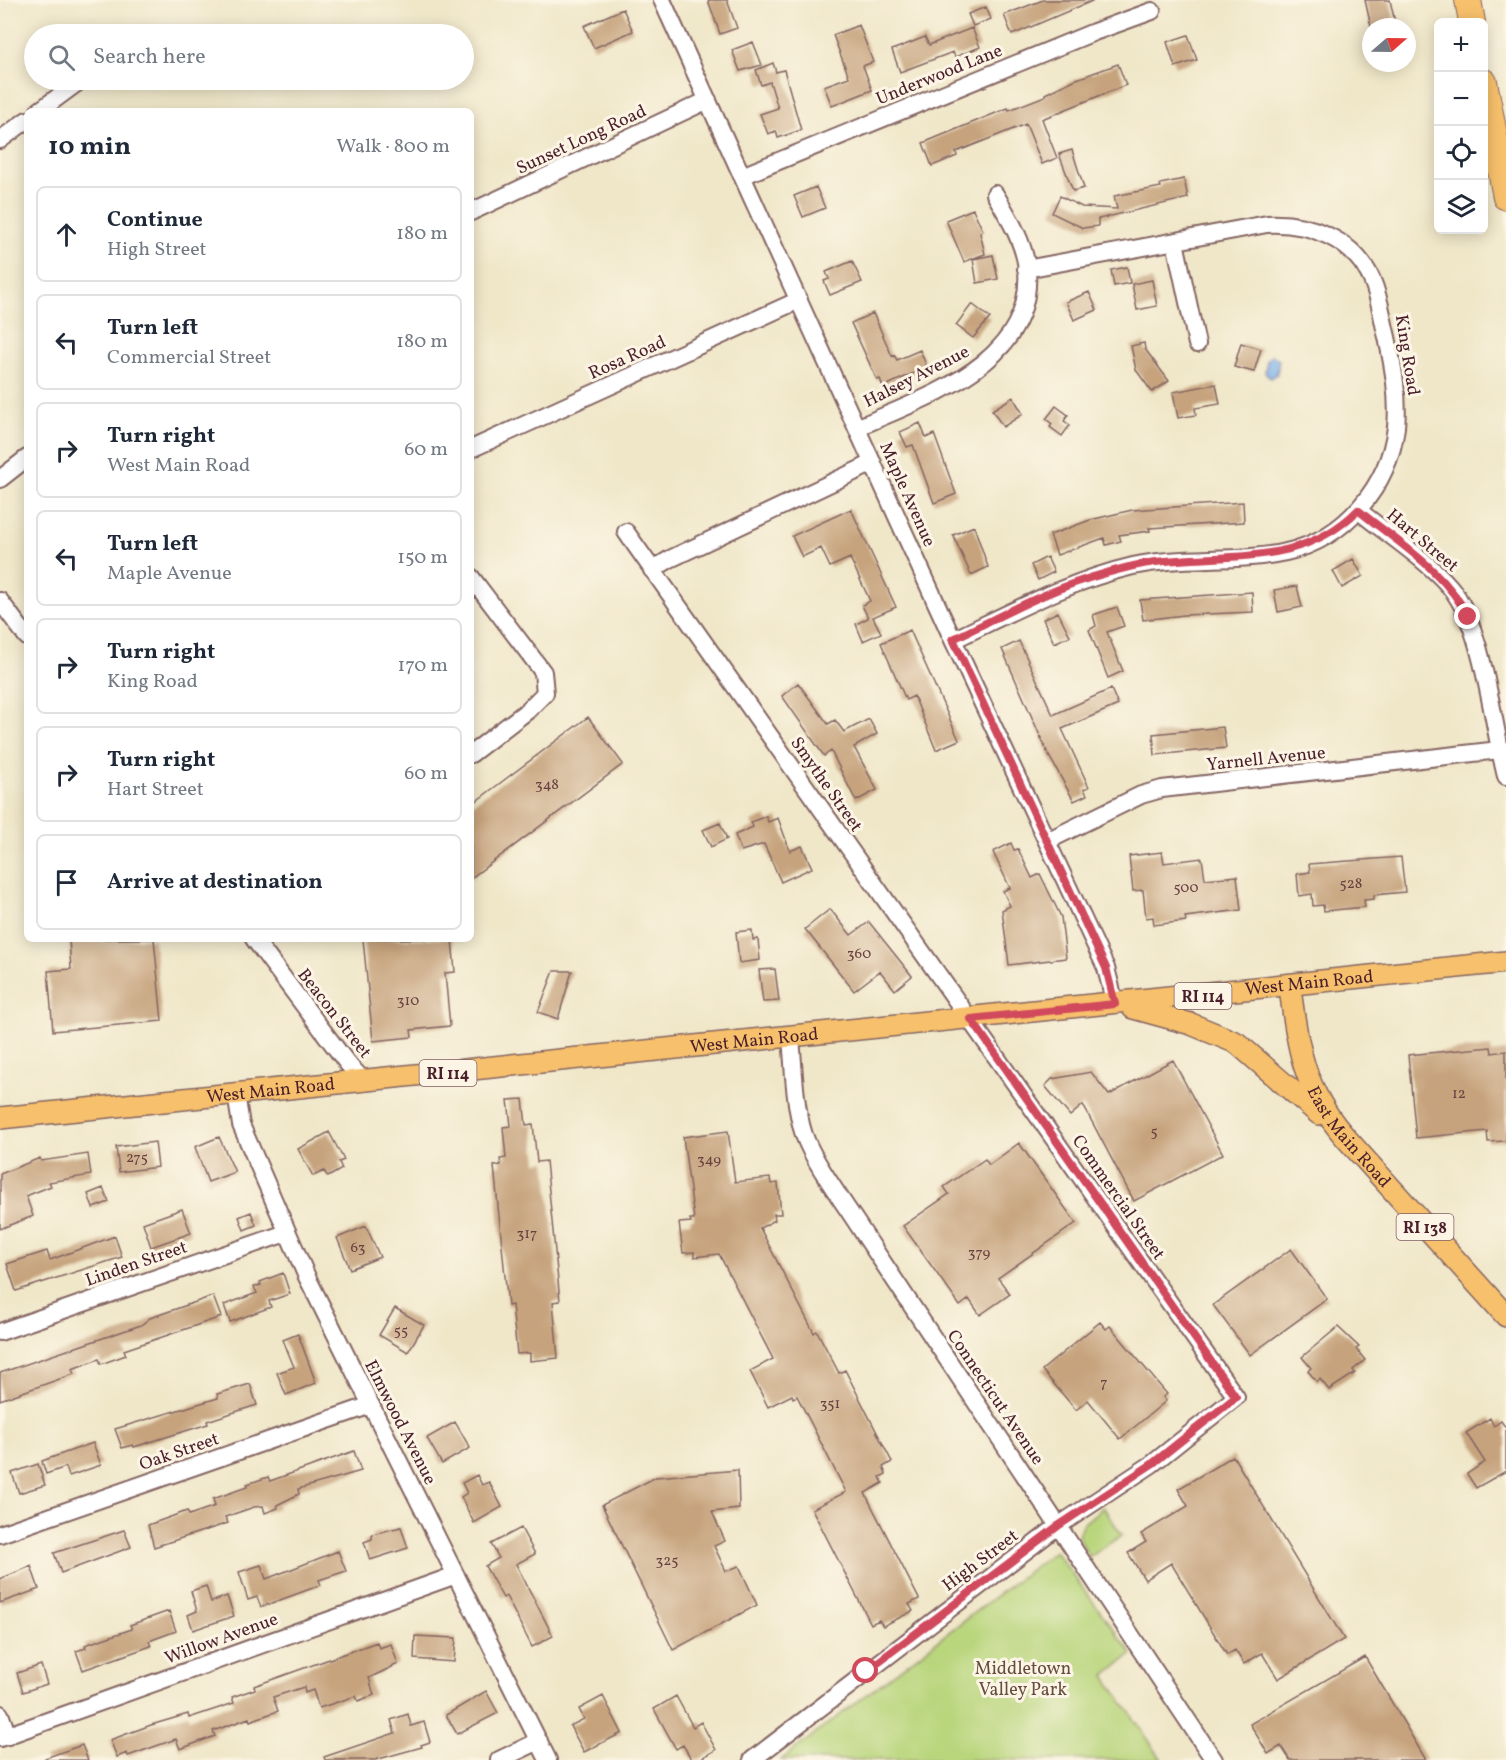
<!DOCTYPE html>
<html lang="en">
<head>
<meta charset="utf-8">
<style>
	body { margin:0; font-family:Vollkorn,serif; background:#f6f6f7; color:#1f2937 }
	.controls { position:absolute; right:18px; top:18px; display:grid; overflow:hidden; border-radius:9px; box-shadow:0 3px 15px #0003 }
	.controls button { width:54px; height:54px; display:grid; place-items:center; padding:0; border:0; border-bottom:2px solid #e0e1e3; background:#fff; color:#1f2937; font:30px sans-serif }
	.compass { position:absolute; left:1362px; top:18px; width:54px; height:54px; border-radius:50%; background:#fff; box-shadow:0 3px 15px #0003; rotate:70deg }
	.stop { position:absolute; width:18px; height:18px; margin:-14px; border:4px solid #d1495b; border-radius:50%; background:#fff }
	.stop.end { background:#d1495b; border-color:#fff; box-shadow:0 2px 6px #0008 }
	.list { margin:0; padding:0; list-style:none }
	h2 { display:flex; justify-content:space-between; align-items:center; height:78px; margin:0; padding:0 24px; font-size:26px }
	h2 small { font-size:20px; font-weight:400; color:#747a83 }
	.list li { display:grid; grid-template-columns:39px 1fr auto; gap:18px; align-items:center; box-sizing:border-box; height:96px; margin:0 12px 12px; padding:0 12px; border:2px solid #e0e1e3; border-radius:9px }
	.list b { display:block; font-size:22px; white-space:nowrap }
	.list p { margin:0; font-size:20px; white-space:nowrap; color:#747a83 }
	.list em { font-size:20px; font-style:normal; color:#747a83 }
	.icon { flex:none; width:33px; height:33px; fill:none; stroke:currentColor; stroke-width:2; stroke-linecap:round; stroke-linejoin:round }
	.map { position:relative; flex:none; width:1506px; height:1760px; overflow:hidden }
	.search { position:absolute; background:#fff; box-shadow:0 3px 15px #0003; left:24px; top:24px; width:450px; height:66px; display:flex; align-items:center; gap:15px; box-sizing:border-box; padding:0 21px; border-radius:33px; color:#747a83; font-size:22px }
	.panel { position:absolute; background:#fff; box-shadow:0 3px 15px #0003; left:24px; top:108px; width:450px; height:834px; border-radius:9px }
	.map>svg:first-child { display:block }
	.green { fill:#b9d67d; stroke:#827a54; stroke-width:1.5 }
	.water { fill:#7cb2eb; stroke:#63688b; stroke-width:1.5 }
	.building { fill:#c6a37d }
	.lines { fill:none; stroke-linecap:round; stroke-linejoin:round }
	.minor-casing { stroke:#846562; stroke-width:20 }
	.major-casing { stroke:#846562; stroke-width:24 }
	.highway-casing { stroke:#846562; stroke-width:28 }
	.minor { stroke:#fff; stroke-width:16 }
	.major { stroke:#f7c06c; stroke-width:21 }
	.highway { stroke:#f7c06c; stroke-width:26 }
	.route { stroke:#d1495b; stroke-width:8 }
	.labels { text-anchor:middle; stroke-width:6; stroke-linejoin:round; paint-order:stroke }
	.number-label { font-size:15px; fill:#694040 }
	.shield { fill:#fcf5e5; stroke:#7f5f63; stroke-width:1.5 }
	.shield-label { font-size:16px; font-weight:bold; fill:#4a1f2b }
	.street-label { font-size:18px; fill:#4a1f2b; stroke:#fcf5e5 }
	.park-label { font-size:18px; fill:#664d40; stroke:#fcf5e5 }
</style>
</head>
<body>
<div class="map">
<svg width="1506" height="1760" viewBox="0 0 1506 1760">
	<rect width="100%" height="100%" fill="#fcf5e5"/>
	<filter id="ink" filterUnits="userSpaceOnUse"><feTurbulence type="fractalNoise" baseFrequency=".0167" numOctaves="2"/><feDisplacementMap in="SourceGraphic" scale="12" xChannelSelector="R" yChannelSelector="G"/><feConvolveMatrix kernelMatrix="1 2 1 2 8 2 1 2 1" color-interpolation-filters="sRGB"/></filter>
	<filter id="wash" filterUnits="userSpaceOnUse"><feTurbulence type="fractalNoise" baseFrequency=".008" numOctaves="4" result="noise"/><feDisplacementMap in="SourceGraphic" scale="24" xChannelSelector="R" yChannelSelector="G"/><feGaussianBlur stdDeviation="1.35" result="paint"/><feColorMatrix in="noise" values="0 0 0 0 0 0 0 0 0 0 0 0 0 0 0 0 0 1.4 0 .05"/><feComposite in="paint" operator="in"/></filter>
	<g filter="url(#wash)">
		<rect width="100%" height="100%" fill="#f0e7c9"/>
		<path class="green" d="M1103 1507 1122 1535 1089 1557 1078 1535 1082 1525Z
			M1055 1551 1132 1654 1105 1676 1162 1760H781Z"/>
		<path class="water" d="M1272 355 1279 360 1277 374 1271 378 1265 373 1267 360Z"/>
		<g id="blocks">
			<path class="building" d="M708 0H727L737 28 720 34Z
				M1043 0H1091L1092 1 1012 35 1004 15Z
				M1365 0H1390L1396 27H1371Z
				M986 7 991 19 973 26 968 14Z
				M623 9 633 31 594 48 584 26Z
				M859 25 873 62 863 66 872 90 832 106 824 86 849 77 833 35Z
				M972 28 980 47 955 57 953 52 900 72 892 50 925 37 929 45Z
				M1188 35 1197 60 1175 67 1167 42Z
				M753 42 762 65 740 71 732 50Z
				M773 63 776 72 784 70 801 130 778 138 776 131 768 134 760 114 778 108 770 82 761 85 756 70Z
				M1118 64 1126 85 1042 119 1057 158 1042 164 1026 124 956 152 957 156 932 166 923 143 1008 108 1009 110 1045 96V94L1074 80Z
				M1072 150 1084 188 1073 191 1059 154Z
				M1184 179 1188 198 1098 219V226L1083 228 1052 213 1060 196 1082 207 1117 209 1114 196 1161 187 1160 184Z
				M816 187 825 208 803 217 794 196Z
				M973 209 983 231 980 233 985 254 964 262 946 220Z
				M993 255 998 279 977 283 973 259Z
				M852 261 862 282 830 295 824 281 829 279 826 272Z
				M1127 267 1130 283 1114 286 1111 270Z
				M1152 280 1157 306 1137 310 1132 284Z
				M1089 292 1097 310 1074 320 1066 302Z
				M972 304 990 318 973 338 956 325Z
				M873 313 892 356 894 355 897 360 920 350 927 367 883 387 880 379 877 380 851 323Z
				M1144 343 1145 349 1169 381 1152 392 1136 370 1131 346Z
				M1241 343 1261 349 1254 372 1234 367Z
				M1216 384 1220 404 1195 408 1196 415 1178 418 1173 392Z
				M1013 397 1023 414 1003 427 992 410Z
				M1056 406 1068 415 1064 421 1070 425 1062 436 1050 427 1052 424 1046 419Z
				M920 423 926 438 934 434 956 494 934 503 913 445 907 447 900 432Z
				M1243 502 1244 522 1149 528 1150 531 1119 535 1121 541 1106 545 1104 538 1057 555 1050 535 1090 520 1132 510Z
				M851 509 896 607 873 617 881 633 863 641 856 624 868 618 862 605 870 601 850 558 830 567 821 548 802 557 792 536Z
				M974 526 988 567 971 575 953 535Z
				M1047 557 1054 572 1038 580 1031 565Z
				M1353 559 1363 576 1342 588 1333 571Z
				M1297 586 1302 607 1278 612 1274 590Z
				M1252 592 1253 612 1184 615 1143 620 1140 600Z
				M1117 607 1124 626 1107 632 1123 671 1108 678 1089 630 1096 626 1093 615Z
				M1058 612 1070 636 1054 643 1043 619Z
				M910 630 959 740 936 750 914 696 906 700 881 643Z
				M1019 641 1053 715 1111 689 1118 705 1062 729 1089 787 1084 789 1087 795 1074 801 1048 754 1002 649Z
				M798 683 828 724 835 720 844 732 869 719 877 734 854 747 877 790 856 801 831 751 824 756 782 696Z
				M588 717 623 764 471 878V805Z
				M1223 727 1226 748 1155 755 1153 734Z
				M766 816 768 822 778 818 790 851 802 846 812 868 781 882 764 844 741 851 735 835 753 827 751 822Z
				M720 823 727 839 711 847 703 830Z
				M1011 843 1014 850 1018 849 1032 878 1040 874 1061 917 1066 958 1009 965 1002 910 1010 906 1003 891 1010 888 993 852Z
				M1162 852 1164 863 1202 858 1205 879 1237 876 1241 910 1185 917 1186 921 1154 925 1153 917 1146 918 1143 890 1133 891 1129 856Z
				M1401 857 1405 892 1374 895V899L1364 900 1365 907 1324 911 1323 905 1313 906 1312 894 1299 896 1297 874 1310 872 1309 864Z
				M830 909 851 935 869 922 912 976 895 990 880 971 854 991 805 929Z
				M752 930 753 940 758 939 760 960 739 963 736 932Z
				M69 939H154L162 1021 53 1031 48 971 71 969Z
				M363 939H452L455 972 445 973 450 1026 411 1030 412 1037 373 1041Z
				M775 969 779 1001 763 1002 759 970Z
				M554 971H572L558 1019 538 1012Z
				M1491 1047 1492 1053 1506 1051V1141L1488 1142 1487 1131 1416 1138 1408 1055Z
				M1173 1060 1223 1154 1134 1201 1083 1105 1070 1116 1045 1086 1052 1079 1091 1072 1109 1095Z
				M523 1099 526 1125 533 1124 537 1162 546 1161 560 1301 553 1302 558 1358 530 1361V1353L517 1354 512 1305 508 1306 494 1166 501 1165 500 1159 506 1158 503 1127 511 1126 508 1100Z
				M728 1131 735 1182 770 1178 771 1184 778 1183 781 1214H774L775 1220 760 1228 814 1333 817 1331 839 1373 845 1370 892 1462 883 1467 886 1474 880 1477 883 1483 865 1493 919 1599 909 1604 913 1611 883 1626 879 1620 871 1624 812 1509 846 1492 797 1396 793 1398 792 1395 768 1407 750 1371 773 1359 719 1254 694 1257V1252L683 1253 679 1223 691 1222 690 1219H694L683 1137Z
				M329 1132 344 1160 339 1162 342 1169 328 1177 324 1171 313 1176 298 1149Z
				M219 1137 235 1172 208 1182 195 1147Z
				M155 1142 158 1167 119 1172 116 1147Z
				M1019 1143 1076 1223 998 1278 1010 1294 980 1315 969 1299 960 1306 903 1226 949 1194 944 1187 985 1159 989 1165Z
				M88 1154 91 1175 49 1182 51 1186 26 1196 33 1216 0 1229V1174L40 1158 41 1161Z
				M103 1188 109 1202 93 1208 88 1194Z
				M182 1209 191 1233 151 1247 143 1223Z
				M251 1212 256 1225 244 1230 239 1217Z
				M366 1226 380 1257 350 1269 337 1238Z
				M115 1236 122 1257 16 1291 7 1264 47 1251 50 1260Z
				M1291 1249 1327 1299 1250 1355 1213 1305Z
				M283 1273 290 1294 269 1301 271 1307 230 1322 224 1305 257 1293 254 1287 261 1285 260 1282Z
				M213 1296 221 1317 124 1350 126 1355 101 1364 99 1359 72 1369 74 1374 0 1400V1373L141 1325 150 1318Z
				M395 1308 424 1325 408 1352 379 1335Z
				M1100 1322 1106 1329 1110 1326 1167 1394 1163 1397 1166 1401 1120 1439 1088 1400 1076 1410 1042 1370Z
				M1338 1327 1359 1347 1356 1349 1365 1360 1353 1370 1355 1373 1329 1390 1320 1379 1317 1382 1308 1371 1311 1368 1302 1357Z
				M298 1334 316 1383 286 1395 277 1373 294 1367 283 1340Z
				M250 1384 257 1405 207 1421 208 1424 134 1447 133 1445 122 1448 115 1429 218 1398 217 1394Z
				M1490 1418 1494 1426 1501 1421 1506 1428V1471L1476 1488 1467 1474 1485 1462 1466 1433Z
				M455 1422 470 1448 442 1464 427 1438Z
				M93 1443 101 1465 69 1476 66 1467 46 1474 42 1461Z
				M354 1451 361 1471 298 1489 299 1494 277 1505 278 1508 265 1513 263 1506 254 1507 225 1517 228 1523 154 1547 148 1525 187 1511 189 1515 215 1506 213 1499 247 1487V1484L268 1477 270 1481Z
				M1233 1456 1344 1639 1278 1679 1262 1653 1244 1664 1235 1650 1227 1655 1171 1563 1145 1580 1128 1553 1146 1542 1141 1534 1188 1506 1178 1489Z
				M38 1464 45 1485 19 1493 12 1473Z
				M738 1470 739 1509 712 1512 725 1541 714 1546 726 1571 739 1566 757 1605 673 1650 602 1505 656 1477Z
				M477 1475 482 1485 489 1482 502 1507 474 1523 461 1497 467 1493 462 1483Z
				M401 1527 408 1548 370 1560 364 1542 372 1539V1534Z
				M521 1528 535 1554 516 1564 553 1636 532 1647 506 1596 503 1598 485 1566 499 1558 491 1544Z
				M124 1530 131 1547 61 1573 54 1553Z
				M338 1551 346 1571 319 1580 321 1585 261 1607 257 1597 248 1600 239 1572 261 1565 266 1579Z
				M31 1566 39 1589 0 1603V1579Z
				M206 1586 211 1602 227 1596 234 1616 193 1630 188 1615 197 1611 191 1591Z
				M169 1611 176 1631 149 1641 151 1646 83 1670 76 1651 86 1648 85 1645 132 1629 130 1625Z
				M415 1636 456 1638 454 1662 414 1659Z
				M377 1642 379 1648 391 1644 398 1664 369 1678 374 1695 358 1701 356 1696 319 1708 313 1690 305 1693 304 1687 273 1697 278 1711 250 1721 249 1718 213 1731 215 1736 180 1749 176 1739 128 1756 127 1753 117 1757 110 1740 151 1725 188 1714 189 1718 234 1703 232 1697 255 1689 254 1686Z
				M1365 1657 1426 1760H1290L1281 1746 1268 1754 1250 1724Z
				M41 1665 47 1684 23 1692 17 1673Z
				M486 1691 498 1713 457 1734 446 1715Z
				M603 1696 622 1733 584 1752 570 1726 584 1719 579 1709Z
				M676 1696 693 1727 701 1722 716 1750 698 1760H692L683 1745 676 1749 654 1709Z
				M408 1714 411 1726 424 1722 430 1742 421 1745 422 1747 375 1760H325L324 1757 395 1733 391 1720Z
				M82 1745 88 1760H45V1758Z"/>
		</g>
	</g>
	<g filter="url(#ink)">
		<use href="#blocks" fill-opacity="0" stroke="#846562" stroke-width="1.5"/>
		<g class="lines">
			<defs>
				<path id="minor" d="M662 0 953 640 1106 968 1115 1004
					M39 111 81 80
					M0 140 27 120
					M742 176 1094 32 1152 11
					M471 212 708 100
					M1175 242 1197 344
					M857 428C926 396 1034 365 1027 270 1025 244 1008 216 995 194
					M471 449 799 300
					M0 479 27 458
					M1358 510C1388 535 1425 558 1450 587 1484 627 1492 723 1506 776
					M626 532 1236 1397 1152 1464 1058 1526 752 1760
					M652 570 670 559 873 463
					M471 577 543 672 545 693 527 711 471 754
					M0 601 27 637
					M953 640C1012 612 1069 581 1133 566 1183 555 1236 563 1286 552 1345 539 1389 486 1396 427 1399 397 1393 366 1387 337 1382 318 1380 298 1372 280 1354 239 1309 222 1267 224L1026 269
					M1047 841 1141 795 1162 789 1499 750
					M254 939 347 1063 364 1081
					M791 1038C794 1069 794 1104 804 1135 814 1163 845 1204 862 1231L1214 1760
					M236 1094 241 1125 307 1277 548 1760
					M0 1332 286 1233
					M0 1534 371 1405
					M0 1714 8 1736
					M0 1738 456 1575
					M499 1760 539 1741"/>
				<g id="major">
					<path id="s1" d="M1290 987C1297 1047 1304 1090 1345 1137L1506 1316"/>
					<path d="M1133 1008 1191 1024 1237 1043 1319 1114"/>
					<path id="s2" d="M0 1118 1506 962"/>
				</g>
				<path id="highway" d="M1468 0 1472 22
					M1484 82 1506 197"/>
			</defs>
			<use href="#minor" class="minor-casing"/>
			<use href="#major" class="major-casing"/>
			<use href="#highway" class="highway-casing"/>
			<use href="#minor" class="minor"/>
			<use href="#major" class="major"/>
			<use href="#highway" class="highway"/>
		</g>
	</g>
	<g class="lines" filter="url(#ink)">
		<path class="route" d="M866 1671 1058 1526 1152 1464 1236 1397 971 1019 1115 1004 1106 968 953 639C1001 616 1051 588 1103 574 1120 569 1138 564 1156 562 1228 553 1302 567 1358 510 1397 542 1446 571 1468 617"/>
	</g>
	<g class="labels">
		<g class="number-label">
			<text x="547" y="789">348</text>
			<text x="1351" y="888">528</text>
			<text x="1186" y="892">500</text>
			<text x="859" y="958">360</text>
			<text x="408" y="1005">310</text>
			<text x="1459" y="1098">12</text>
			<text x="1154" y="1136">5</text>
			<text x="137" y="1162">275</text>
			<text x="709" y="1164">349</text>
			<text x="527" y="1238">317</text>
			<text x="358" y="1252">63</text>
			<text x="979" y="1257">379</text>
			<text x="401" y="1335">55</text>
			<text x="1104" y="1387">7</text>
			<text x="830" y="1408">351</text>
			<text x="667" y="1565">325</text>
		</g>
		<g class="shield">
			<rect x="1174.5" y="983" width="57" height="26" rx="4.5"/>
			<rect x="419.5" y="1060" width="57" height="26" rx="4.5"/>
			<rect x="1396.5" y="1214" width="57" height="26" rx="4.5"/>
		</g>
		<g class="shield-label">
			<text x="1203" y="1002">RI 114</text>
			<text x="448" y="1079">RI 114</text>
			<text x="1425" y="1233">RI 138</text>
		</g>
		<g class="street-label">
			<text transform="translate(939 74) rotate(-22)" y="6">Underwood Lane</text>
			<text transform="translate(581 139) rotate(-25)" y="6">Sunset Long Road</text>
			<text transform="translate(1408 355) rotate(81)" y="6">King Road</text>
			<text transform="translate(627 357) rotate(-24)" y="6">Rosa Road</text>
			<text transform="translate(916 376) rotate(-27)" y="6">Halsey Avenue</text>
			<text transform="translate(908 494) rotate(66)" y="6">Maple Avenue</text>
			<text transform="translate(1423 540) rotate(40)" y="6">Hart Street</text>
			<text transform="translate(1266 758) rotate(-6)" y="6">Yarnell Avenue</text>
			<text transform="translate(827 784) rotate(55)" y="6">Smythe Street</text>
			<text dy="6" stroke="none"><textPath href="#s2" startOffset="1316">West Main Road</textPath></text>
			<text transform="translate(335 1013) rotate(52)" y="6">Beacon Street</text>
			<text dy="6" stroke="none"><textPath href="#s2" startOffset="758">West Main Road</textPath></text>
			<text dy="6" stroke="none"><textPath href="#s2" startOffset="272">West Main Road</textPath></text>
			<text dy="6" stroke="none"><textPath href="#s1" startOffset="165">East Main Road</textPath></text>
			<text transform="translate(1119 1197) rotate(55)" y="6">Commercial Street</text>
			<text transform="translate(136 1263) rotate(-19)" y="6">Linden Street</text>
			<text transform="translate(996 1397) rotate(56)" y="6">Connecticut Avenue</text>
			<text transform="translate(401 1422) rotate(63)" y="6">Elmwood Avenue</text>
			<text transform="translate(179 1451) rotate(-19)" y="6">Oak Street</text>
			<text transform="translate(980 1560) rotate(-37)" y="6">High Street</text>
			<text transform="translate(221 1638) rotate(-20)" y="6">Willow Avenue</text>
		</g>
		<g class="park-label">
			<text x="1023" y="1674">Middletown<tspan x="1023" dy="21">Valley Park</tspan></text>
		</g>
	</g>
</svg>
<div class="controls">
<button>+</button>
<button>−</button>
<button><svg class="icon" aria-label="locate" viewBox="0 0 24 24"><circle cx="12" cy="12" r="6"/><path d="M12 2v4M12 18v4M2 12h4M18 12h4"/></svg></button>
<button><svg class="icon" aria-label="layers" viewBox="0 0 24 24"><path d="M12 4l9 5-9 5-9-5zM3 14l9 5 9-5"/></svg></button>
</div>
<svg class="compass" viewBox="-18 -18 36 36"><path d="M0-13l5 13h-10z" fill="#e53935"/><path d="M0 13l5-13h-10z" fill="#747a83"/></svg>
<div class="stop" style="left:866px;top:1671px"></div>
<div class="stop end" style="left:1468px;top:617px"></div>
<div class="search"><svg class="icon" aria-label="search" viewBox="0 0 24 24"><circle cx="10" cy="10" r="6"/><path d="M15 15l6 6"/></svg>Search here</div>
<section class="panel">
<h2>10 min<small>Walk · 800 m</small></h2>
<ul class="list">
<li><svg class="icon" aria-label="ahead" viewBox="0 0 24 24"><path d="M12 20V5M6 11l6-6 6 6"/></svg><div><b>Continue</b><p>High Street</p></div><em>180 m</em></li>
<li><svg class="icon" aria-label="left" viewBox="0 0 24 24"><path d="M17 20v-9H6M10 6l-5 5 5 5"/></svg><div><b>Turn left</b><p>Commercial Street</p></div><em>180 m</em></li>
<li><svg class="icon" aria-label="right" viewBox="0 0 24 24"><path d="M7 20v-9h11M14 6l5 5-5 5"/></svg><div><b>Turn right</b><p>West Main Road</p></div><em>60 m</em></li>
<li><svg class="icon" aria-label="left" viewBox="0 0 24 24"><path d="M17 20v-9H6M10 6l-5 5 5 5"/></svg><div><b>Turn left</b><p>Maple Avenue</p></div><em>150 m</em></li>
<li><svg class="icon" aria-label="right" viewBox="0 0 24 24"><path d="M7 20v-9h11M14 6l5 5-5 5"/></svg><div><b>Turn right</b><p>King Road</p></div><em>170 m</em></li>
<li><svg class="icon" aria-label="right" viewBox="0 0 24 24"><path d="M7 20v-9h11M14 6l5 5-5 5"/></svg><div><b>Turn right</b><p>Hart Street</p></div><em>60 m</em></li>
<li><svg class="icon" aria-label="arrive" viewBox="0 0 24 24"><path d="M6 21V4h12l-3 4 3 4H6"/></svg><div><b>Arrive at destination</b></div></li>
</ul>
</section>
</div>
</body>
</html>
